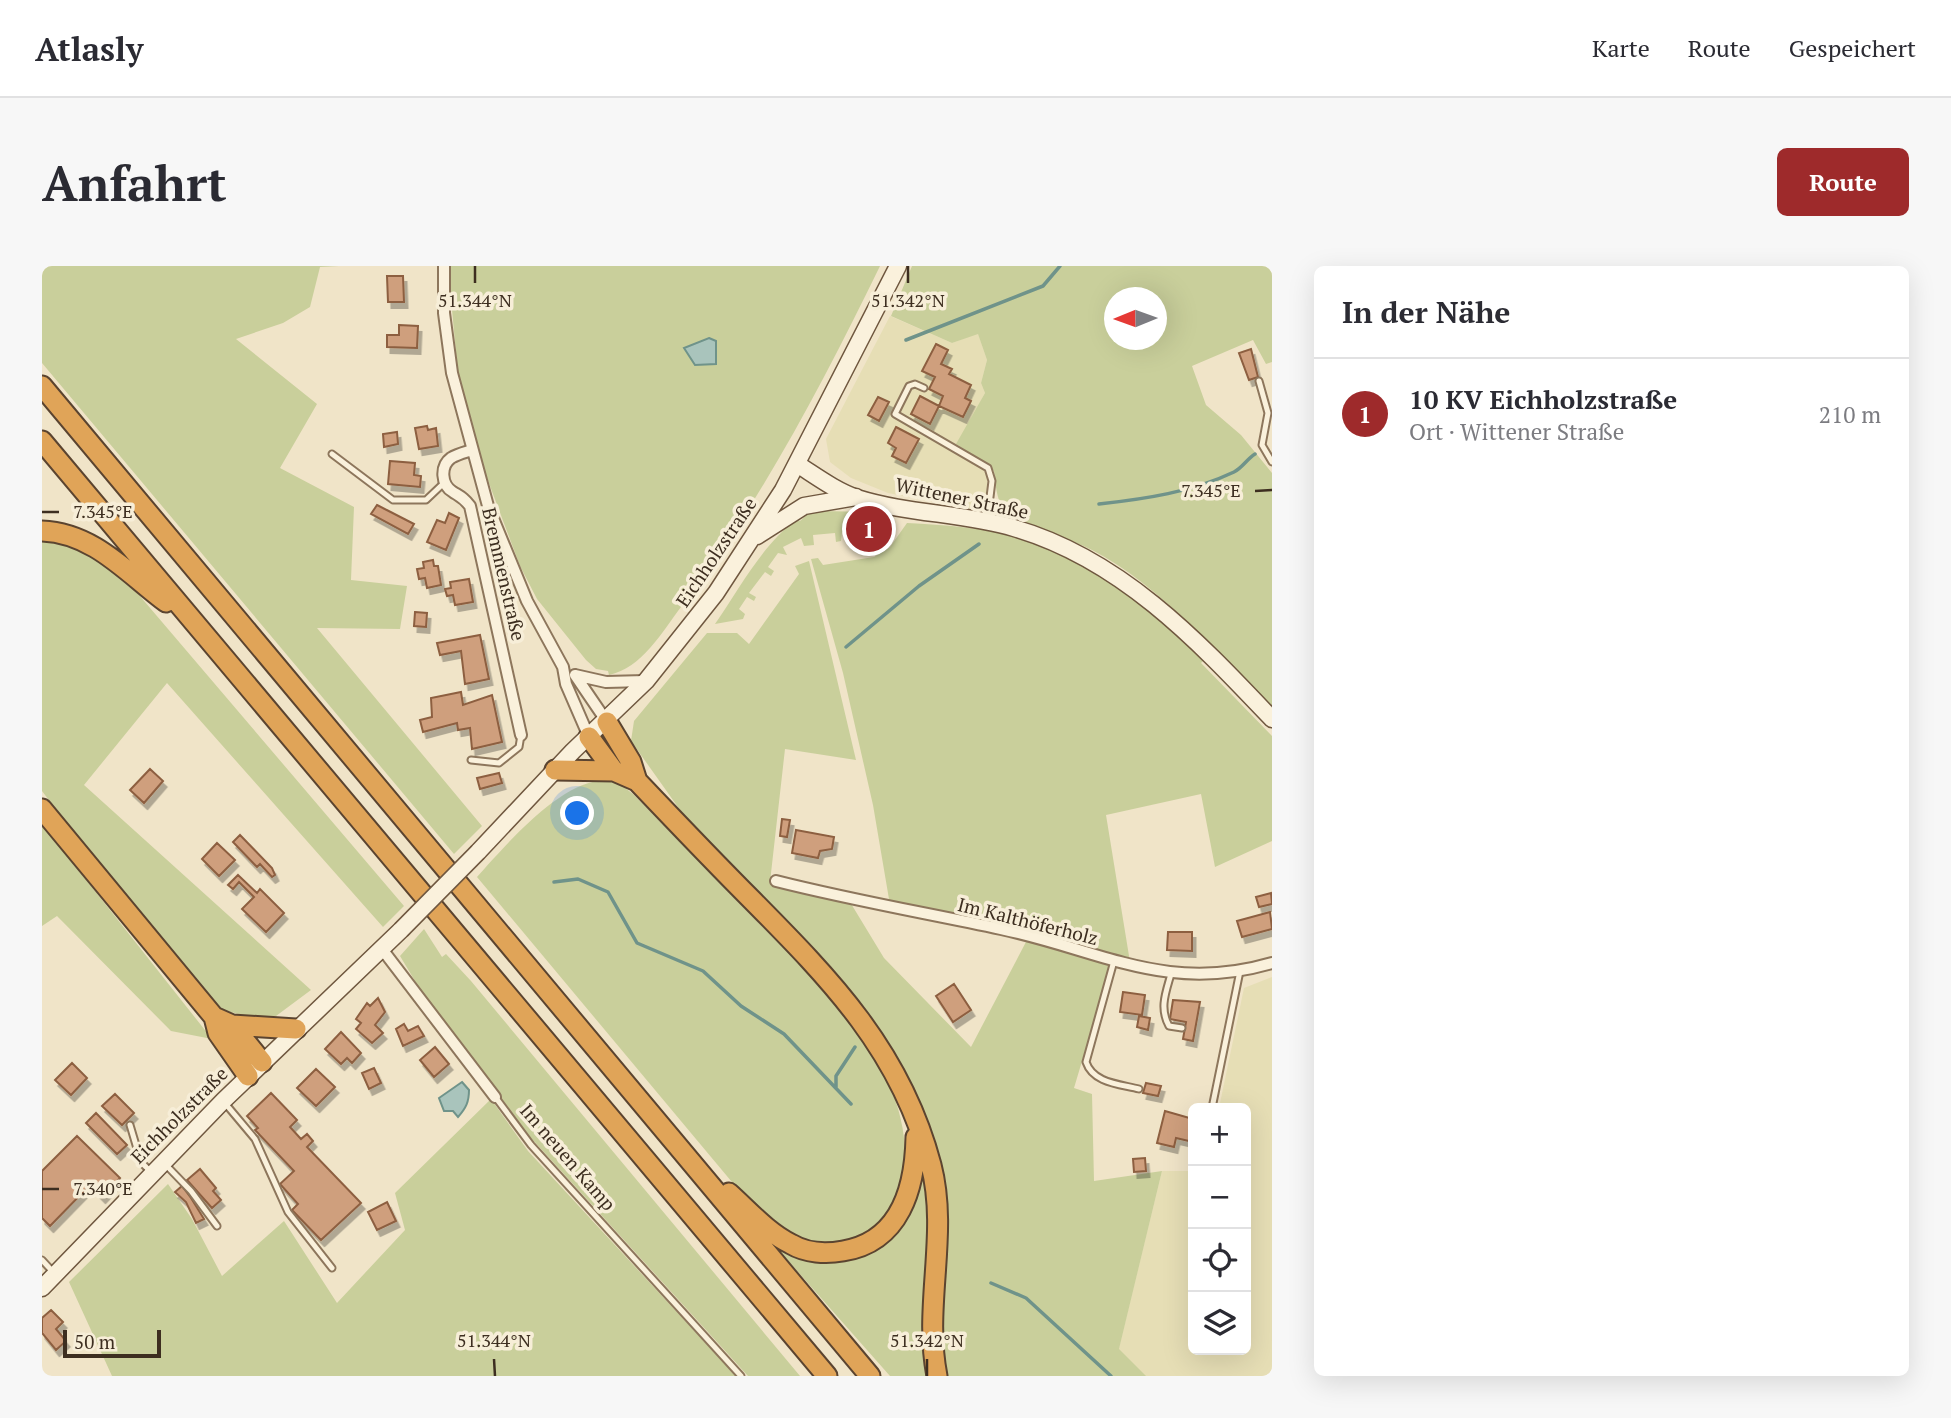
<!DOCTYPE html>
<html lang="de">
<head>
<meta charset="utf-8">
<style>
	body { margin:0; font-family:"PT Serif",serif; background:#f7f7f7; color:#2b2b33 }
	.controls { position:absolute; right:21px; bottom:21px; display:grid; overflow:hidden; border-radius:10px; box-shadow:0 7px 28px #0002 }
	.controls button { width:63px; height:63px; display:grid; place-items:center; padding:0; border:0; border-bottom:2px solid #e1e1e2; background:#fff; color:#2b2b33; font:35px sans-serif }
	.compass { position:absolute; left:1062px; top:21px; width:63px; height:63px; border-radius:50%; background:#fff; box-shadow:0 7px 28px #0002; rotate:269deg }
	.scale { position:absolute; left:21px; bottom:18px; width:98px; box-sizing:border-box; padding-left:7px; border:4px solid #3d2e20; border-top:0; font-size:19px; line-height:24px; white-space:nowrap; color:#3d2e20; -webkit-text-stroke:5px #f7eed8; paint-order:stroke }
	.you { position:absolute; left:536px; top:548px; width:24px; height:24px; margin:-18px; border:5px solid #fff; border-radius:50%; background:#1a73e8; box-shadow:0 0 0 10px #1a73e833 }
	.badge { display:grid; place-items:center; width:46px; height:46px; border-radius:50%; background:#9e2a2b; color:#fff; font-size:23px; font-weight:700 }
	.pin { position:absolute; translate:-50% -50%; border:4px solid #fff; box-shadow:0 2px 7px #0006 }
	.list { margin:0; padding:0; list-style:none }
	h2 { display:flex; justify-content:space-between; align-items:center; height:91px; margin:0; padding:0 28px; font-size:30px }
	h2 small { font-size:23px; font-weight:400; color:#7c7c81 }
	.list li { display:grid; grid-template-columns:46px 1fr auto; gap:21px; align-items:center; box-sizing:border-box; height:112px; padding:0 28px; border-top:2px solid #e1e1e2 }
	.list b { display:block; font-size:26px; white-space:nowrap }
	.list p { margin:0; font-size:23px; white-space:nowrap; color:#7c7c81 }
	.list em { font-size:23px; font-style:normal; color:#7c7c81 }
	.icon { flex:none; width:38px; height:38px; fill:none; stroke:currentColor; stroke-width:2; stroke-linecap:round; stroke-linejoin:round }
	.map { position:relative; flex:none; width:1230px; height:1110px; overflow:hidden; border-radius:10px }
	header { display:flex; align-items:center; gap:42px; box-sizing:border-box; height:98px; padding:0 35px; background:#fff; border-bottom:2px solid #e1e1e2 }
	header strong { font-size:33px }
	nav { display:flex; gap:38px; margin-inline-start:auto; font-size:24px }
	.intro { display:flex; align-items:center; justify-content:space-between; box-sizing:border-box; height:168px; padding:0 42px }
	h1 { margin:0; font-size:49px }
	.button { padding:18px 32px; border-radius:10px; background:#9e2a2b; color:#fff; font-size:24px; font-weight:700 }
	main { display:flex; gap:42px; padding:0 42px }
	aside { flex:1; background:#fff; border-radius:10px; box-shadow:0 7px 28px #0002 }
	.map>svg:first-child { display:block }
	.farmland { fill:#e6deb5 }
	.green { fill:#c9cf9b; fill-rule:evenodd }
	.water { fill:#a9c4bc; stroke:#6f938a; stroke-width:2 }
	.lines { fill:none; stroke-linecap:round; stroke-linejoin:round }
	.stream { stroke:#6f938a; stroke-width:3.5 }
	.building { fill:#cf9f7d; stroke:#8d5f41; stroke-width:2; filter:url(#shadow) }
	.lane-casing { stroke:#8d765c; stroke-width:9 }
	.street-casing { stroke:#8d765c; stroke-width:14 }
	.secondary-casing { stroke:#6f573f; stroke-width:19 }
	.highway-casing { stroke:#5b4430; stroke-width:23 }
	.lane { stroke:#faf1dc; stroke-width:5 }
	.street { stroke:#faf1dc; stroke-width:10 }
	.secondary { stroke:#faf1dc; stroke-width:16 }
	.highway { stroke:#e0a458; stroke-width:19 }
	.secondary-bridge-casing { stroke:#6f573f; stroke-width:19; stroke-linecap:butt }
	.secondary-bridge { stroke:#faf1dc; stroke-width:16 }
	.ticks { fill:none; stroke:#3d2e20; stroke-width:2.5 }
	.labels { text-anchor:middle; stroke-width:7; stroke-linejoin:round; paint-order:stroke }
	.street-label { font-size:19px; fill:#3d2e20; stroke:#f7eed8 }
	.ticks-label { font-size:18px; text-anchor:middle; fill:#3d2e20; stroke:#f7eed8; stroke-width:7; stroke-linejoin:round; paint-order:stroke }
</style>
</head>
<body>
<header>
<strong>Atlasly</strong>
<nav><a>Karte</a><a>Route</a><a>Gespeichert</a></nav>
</header>
<div class="intro"><h1>Anfahrt</h1><a class="button">Route</a></div>
<main>
<div class="map">
<svg width="1230" height="1110" viewBox="0 0 1230 1110">
	<defs>
		<filter id="shadow"><feDropShadow dx="3.5" dy="6" stdDeviation="0" flood-color="#0004"/></filter>
	</defs>
	<rect width="100%" height="100%" fill="#f0e4c8"/>
	<path class="farmland" d="M848 50 910 77 936 67 945 94 939 117 943 127 913 183 936 197 946 210 944 230 934 242 917 241 846 227 809 212 788 196 784 173Z
		M1230 711V1110H1096L1076 1086 1120 905H1151V1084H1204V842H1177L1202 722Z"/>
	<path class="green" d="M0 0H297L278 1 268 41 241 57 194 73 275 138 238 202 312 241 309 314 365 320 358 363 275 362 440 560 412 588 0 97Z
		M406 0H838C780 119 719 235 639 341 620 366 600 402 567 409L566 405 554 403 544 394 495 333 478 300 442 204 416 109Z
		M870 0H1230V96L1224 98 1211 74 1150 100 1164 139 1199 169 1230 207V443C1177 389 1118 319 1050 284 1025 271 990 267 967 249 954 239 954 219 952 205L914 178 943 127 939 117 945 94 936 68 910 77 849 50ZM1072 32H1114V74H1072Z
		M779 245 829 246 840 255V266L828 274 827 266H800L799 275 794 276 793 267 771 269 772 279 762 280 759 272 741 281 745 289 736 287 726 301 732 305 729 310 723 306 707 327 714 331 712 335 705 331 697 343 703 348 701 353 673 358C698 322 720 279 755 253L758 255 767 247Z
		M865 257C919 260 973 264 1022 287 1075 312 1120 354 1163 393L1159 397 1230 470V575L1173 601 1159 528 1064 549 1088 696 848 639 831 539 801 407 769 293 776 292 781 299 832 291 848 281Z
		M0 269 41 279 74 302 362 640 341 661 125 417 42 519 269 724 234 750 215 753 181 744 148 711 77 627 0 525Z
		M767 295 814 494 743 483 728 616 808 636 842 692 929 781 985 674 1069 698 1032 822 1050 828 1052 915 1120 905 1077 1083 1104 1110H903L895 1079 899 954 855 797 653 565 589 475 592 455 665 367H695L707 378 757 308 753 300Z
		M557 511 576 516 592 529C633 571 674 613 715 655 783 725 875 804 862 912 860 932 844 959 826 968 779 990 760 979 720 952L435 611C462 581 515 519 557 515Z
		M0 558 170 773 129 765 15 650 0 660Z
		M382 663 400 691 404 688 429 715 758 1110H706L489 872 379 725 358 690Z
		M449 833 486 885 694 1110H70L27 1016 126 918 150 953 180 1010 242 955 295 1037 363 964 353 927Z
		M879 887 886 960 881 1078 888 1110H848L733 980 768 993 830 984Z"/>
	<path class="water" d="M667 72 674 75V98L653 99 642 82Z
		M420 816 427 824C427 836 424 842 416 851L411 845H402L397 832Z"/>
	<g class="lines">
		<path class="stream" d="M864 74 1001 20 1018 0
			M1057 238C1103 233 1150 226 1192 206 1200 202 1205 193 1213 188
			M804 381 877 320 937 278
			M512 616 536 613 566 626 595 677 661 705 699 740 742 768 809 838
			M794 821V810L813 781
			M949 1017 984 1032 1069 1110"/>
	</g>
	<path class="building" d="M345 10H361L362 36H346Z
		M357 59 376 60 375 82 345 81V69H357Z
		M894 78 906 84 899 98 910 103 907 108 929 119 923 132 929 135 921 151 897 140 901 130 887 123 893 111 880 105Z
		M1209 83 1216 111 1207 114 1197 87Z
		M878 130 897 140 888 158 869 148Z
		M836 131 847 136 837 155 826 149Z
		M385 160 386 164 394 162 396 180 377 183 373 162Z
		M854 161 877 173 864 197 850 190 854 182 846 177Z
		M355 166 356 178 342 181 341 168Z
		M348 195 373 197 372 209 379 210 378 221 346 218Z
		M335 239 372 258 366 268 329 248Z
		M407 247 417 252 404 284 385 276 395 254 403 257Z
		M391 294 392 300H396L399 319 385 322 383 312 377 313 375 303 382 302 381 296Z
		M427 313 431 336 413 339 411 329 405 330 403 323 409 322 408 316Z
		M373 346 385 347 384 361 372 360Z
		M438 369 447 413 423 418 419 385 398 389 395 377Z
		M419 426 421 439 450 429 460 476 430 483 428 462 416 464 415 457 381 466 378 454 390 451 389 432Z
		M108 503 121 515 102 537 88 524Z
		M457 507 460 517 438 523 435 512Z
		M740 553 748 554 745 571 738 570Z
		M754 564 792 571 790 583 778 585 776 592 750 587Z
		M198 569 230 602 233 609 230 611 218 598 215 601 191 576Z
		M175 577 193 594 177 610 160 593Z
		M196 609 215 627 218 623 242 647 224 666 200 643 212 631 197 616 191 623 186 619Z
		M1229 627 1230 638 1217 641 1214 631Z
		M1228 646 1230 663 1200 671 1195 655Z
		M1126 666H1150V685L1125 684Z
		M912 718 929 744 911 756 894 730Z
		M1081 726 1103 729 1100 749 1078 746Z
		M336 732 343 746 333 759 341 767 330 777 314 763 319 757 314 753 325 737 328 740Z
		M1131 734 1158 736 1151 775 1141 773 1144 756 1128 753Z
		M1097 750 1108 752 1106 764 1095 761Z
		M362 758 366 765 376 760 382 770 361 780 354 763Z
		M299 766 319 787 310 797 305 792 299 798 283 783Z
		M393 781 407 798 392 811 378 794Z
		M30 797 45 812 29 829 13 814Z
		M332 802 339 817 327 823 320 807Z
		M274 803 293 821 274 840 255 822Z
		M1104 817 1119 820 1116 830 1101 827Z
		M229 827 255 854 248 861 259 873 265 868 271 875 265 881 319 937 279 974 250 944 256 938 238 918 252 905 213 864 216 862 205 850Z
		M73 828 92 847 80 859 60 840Z
		M1123 845 1151 853V876L1134 872 1132 881 1115 877Z
		M54 847 85 879 75 888 44 857Z
		M35 870 78 912 60 931 48 919 8 960 0 952V905Z
		M1103 892 1104 905 1092 906 1091 893Z
		M158 903 174 922 171 925 179 934 170 942 145 914Z
		M140 920 149 932 162 953 154 957 144 936 133 926Z
		M345 936 354 955 335 964 326 946Z
		M9 1044 21 1056 14 1063 24 1075 14 1084 0 1067V1052Z"/>
	<g class="lines">
		<defs>
			<path id="lane" d="M1217 115 1226 147 1220 179 1230 196
				M882 122 873 118 867 120 853 148 946 202 950 215 945 255
				M290 188 351 234H384L403 216
				M429 494 457 497 477 481 479 469
				M1072 695 1044 796C1051 817 1077 818 1097 823
				M1129 708C1124 726 1117 742 1127 760L1140 762
				M454 832 489 879 699 1110
				M182 836 213 873 246 946 290 1002
				M1170 842 1198 705
				M88 859 99 896 109 906
				M123 898 149 925 175 960
				M0 994 12 1007"/>
			<path id="street" d="M402 0V47L410 107 446 240 485 335 521 401 524 418 547 471
				M430 184C424 186 415 188 409 192 398 200 399 219 411 226 419 231 422 232 428 240L479 469
				M533 409 564 416 603 415
				M533 409 565 456
				M734 615C809 634 884 647 959 663 1059 684 1124 728 1230 697
				M340 683 453 831"/>
			<path id="secondary" d="M755 198C774 210 794 225 815 232 866 248 921 247 972 262 1079 293 1155 374 1230 453
				M715 270 762 240 814 231
				M436 586 531 485 604 415 674 327 741 224 856 0
				M0 1022 181 835 359 664"/>
			<path id="highway" d="M0 120 828 1110
				M0 175 785 1110
				M0 265C52 267 85 307 124 336
				M565 456 589 496 595 515
				M547 471 572 505
				M513 504 572 505 595 515C633 555 671 595 710 634 789 714 859 785 889 899 907 968 881 1040 895 1110
				M0 543 172 751 176 767 206 810
				M172 751 190 759 220 796
				M190 759 254 763
				M687 927C706 944 726 967 749 978 764 987 784 988 801 985 858 976 873 922 874 871"/>
		</defs>
		<use href="#lane" class="lane-casing"/>
		<use href="#street" class="street-casing"/>
		<use href="#secondary" class="secondary-casing"/>
		<use href="#highway" class="highway-casing"/>
		<use href="#lane" class="lane"/>
		<use href="#street" class="street"/>
		<use href="#secondary" class="secondary"/>
		<use href="#highway" class="highway"/>
		<defs>
			<path id="secondary-bridge" d="M359 664 436 586"/>
		</defs>
		<use href="#secondary-bridge" class="secondary-bridge-casing"/>
		<use href="#secondary-bridge" class="secondary-bridge"/>
	</g>
	<path class="ticks" d="M433 0V17M866 0V17M1213 225 1230 224M0 246H17M0 923H17M452 1093 453 1110M885 1093V1110"/>
	<g class="labels">
		<g class="street-label">
			<text transform="translate(920 232) rotate(12)" y="7">Wittener Straße</text>
			<text transform="translate(674 286) rotate(-56)" y="7">Eichholzstraße</text>
			<text transform="translate(462 308) rotate(77)" y="7">Bremmenstraße</text>
			<text transform="translate(986 655) rotate(14)" y="7">Im Kalthöferholz</text>
			<text transform="translate(137 849) rotate(-45)" y="7">Eichholzstraße</text>
			<text transform="translate(526 891) rotate(49)" y="7">Im neuen Kamp</text>
		</g>
	</g>
	<g class="ticks-label">
		<text x="433" y="41">51.344°N</text>
		<text x="866" y="41">51.342°N</text>
		<text x="1169" y="231">7.345°E</text>
		<text x="61" y="252">7.345°E</text>
		<text x="61" y="929">7.340°E</text>
		<text x="452" y="1081">51.344°N</text>
		<text x="885" y="1081">51.342°N</text>
	</g>
</svg>
<div class="controls">
<button>+</button>
<button>−</button>
<button><svg class="icon" aria-label="locate" viewBox="0 0 24 24"><circle cx="12" cy="12" r="6"/><path d="M12 2v4M12 18v4M2 12h4M18 12h4"/></svg></button>
<button><svg class="icon" aria-label="layers" viewBox="0 0 24 24"><path d="M12 4l9 5-9 5-9-5zM3 14l9 5 9-5"/></svg></button>
</div>
<svg class="compass" viewBox="-18 -18 36 36"><path d="M0-13l5 13h-10z" fill="#e53935"/><path d="M0 13l5-13h-10z" fill="#7c7c81"/></svg>
<div class="scale">50 m</div>
<div class="you"></div>
<div class="pin badge" style="left:827px;top:263px">1</div>
</div>
<aside>
<h2>In der Nähe<small></small></h2>
<ul class="list">
<li><span class="badge">1</span><div><b>10 KV Eichholzstraße</b><p>Ort · Wittener Straße</p></div><em>210 m</em></li>
</ul>
</aside>
</main>
</body>
</html>
